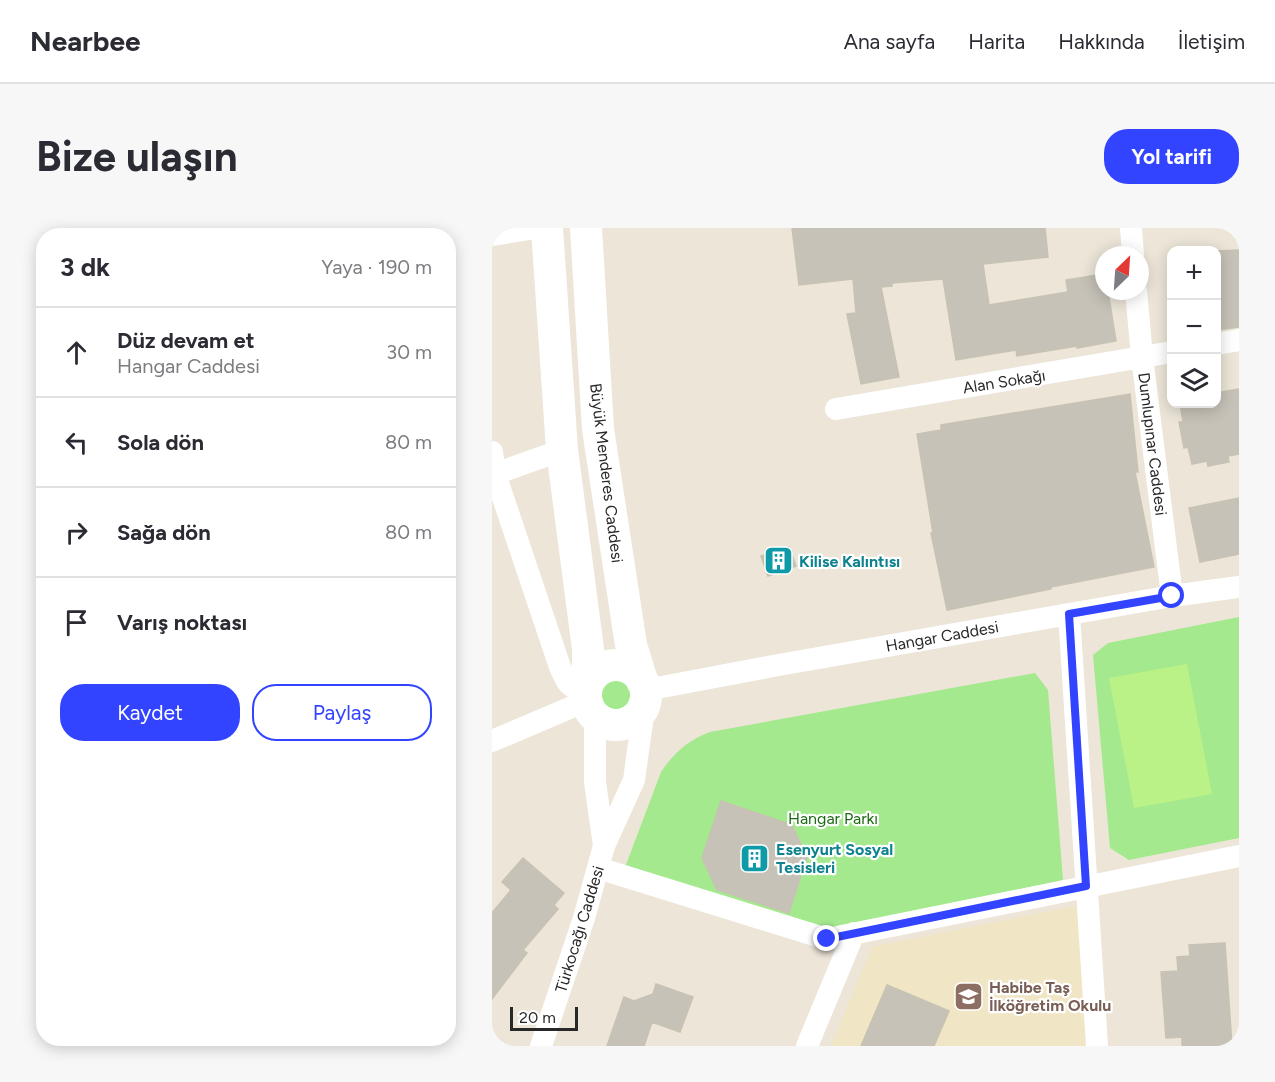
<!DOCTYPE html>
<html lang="tr">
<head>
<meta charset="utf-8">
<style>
	body { margin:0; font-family:Figtree,sans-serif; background:#f7f7f7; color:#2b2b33 }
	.controls { position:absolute; right:18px; top:18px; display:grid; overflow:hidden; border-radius:12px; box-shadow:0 3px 15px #0003 }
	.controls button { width:54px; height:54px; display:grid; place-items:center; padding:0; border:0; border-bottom:2px solid #e1e1e2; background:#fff; color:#2b2b33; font:30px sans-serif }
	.compass { position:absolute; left:603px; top:18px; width:54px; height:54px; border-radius:50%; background:#fff; box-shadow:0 3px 15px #0003; rotate:25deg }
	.scale { position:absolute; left:18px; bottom:15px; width:68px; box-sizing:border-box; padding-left:6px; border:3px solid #282828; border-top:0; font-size:16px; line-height:21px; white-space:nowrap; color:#282828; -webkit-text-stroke:4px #fff; paint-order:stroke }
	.stop { position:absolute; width:18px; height:18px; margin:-14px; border:4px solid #3244ff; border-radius:50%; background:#fff }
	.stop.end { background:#3244ff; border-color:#fff; box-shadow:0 2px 6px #0008 }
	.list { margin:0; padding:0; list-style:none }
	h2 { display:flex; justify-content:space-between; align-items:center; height:78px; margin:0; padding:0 24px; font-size:26px }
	h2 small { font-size:20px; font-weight:400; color:#7c7c81 }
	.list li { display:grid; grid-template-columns:39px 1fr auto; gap:18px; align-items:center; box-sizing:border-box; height:90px; padding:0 24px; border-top:2px solid #e1e1e2 }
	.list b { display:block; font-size:22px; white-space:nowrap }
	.list p { margin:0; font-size:20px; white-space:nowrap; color:#7c7c81 }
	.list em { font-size:20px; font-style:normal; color:#7c7c81 }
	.actions { display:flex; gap:12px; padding:18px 24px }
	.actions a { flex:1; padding:14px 0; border:2px solid #3244ff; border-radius:24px; text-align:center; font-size:21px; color:#3244ff }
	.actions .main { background:#3244ff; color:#fff }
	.icon { flex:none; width:33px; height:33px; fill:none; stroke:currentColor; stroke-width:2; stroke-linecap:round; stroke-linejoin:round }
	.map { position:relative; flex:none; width:747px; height:818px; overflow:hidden; border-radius:24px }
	header { display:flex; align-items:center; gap:36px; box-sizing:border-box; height:84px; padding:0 30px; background:#fff; border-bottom:2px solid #e1e1e2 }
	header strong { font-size:28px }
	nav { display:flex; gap:33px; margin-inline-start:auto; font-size:21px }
	.intro { display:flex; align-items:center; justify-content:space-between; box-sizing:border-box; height:144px; padding:0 36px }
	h1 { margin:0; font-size:42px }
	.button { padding:15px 27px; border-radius:24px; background:#3244ff; color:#fff; font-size:21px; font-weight:700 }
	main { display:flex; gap:36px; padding:0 36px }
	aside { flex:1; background:#fff; border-radius:24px; box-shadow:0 3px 15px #0003 }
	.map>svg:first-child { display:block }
	.education { fill:#f0e6c5 }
	.green { fill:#a4e98e }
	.pitch { fill:#baf288 }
	.building { fill:#c7c2b8; stroke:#c7c2b2; stroke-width:1.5 }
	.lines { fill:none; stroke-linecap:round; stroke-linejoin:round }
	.street { stroke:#fff; stroke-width:22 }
	.secondary { stroke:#fff; stroke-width:32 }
	.route { stroke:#3244ff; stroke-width:8 }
	.labels { text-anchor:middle; stroke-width:4.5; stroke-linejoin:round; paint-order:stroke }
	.street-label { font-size:16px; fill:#282828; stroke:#fff }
	.culture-label { font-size:16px; font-weight:bold; fill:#0d838f; stroke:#fff; text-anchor:start }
	.park-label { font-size:16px; fill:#1c6b12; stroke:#fff }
	.education-label { font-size:16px; font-weight:bold; fill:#785e54; stroke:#fff; text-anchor:start }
</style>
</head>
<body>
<header>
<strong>Nearbee</strong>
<nav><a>Ana sayfa</a><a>Harita</a><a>Hakkında</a><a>İletişim</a></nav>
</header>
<div class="intro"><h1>Bize ulaşın</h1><a class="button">Yol tarifi</a></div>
<main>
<aside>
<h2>3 dk<small>Yaya · 190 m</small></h2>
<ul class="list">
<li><svg class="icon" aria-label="ahead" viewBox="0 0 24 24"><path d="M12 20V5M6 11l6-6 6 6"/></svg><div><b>Düz devam et</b><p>Hangar Caddesi</p></div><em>30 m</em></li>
<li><svg class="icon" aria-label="left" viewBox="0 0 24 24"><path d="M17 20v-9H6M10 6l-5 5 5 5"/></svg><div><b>Sola dön</b></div><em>80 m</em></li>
<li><svg class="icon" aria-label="right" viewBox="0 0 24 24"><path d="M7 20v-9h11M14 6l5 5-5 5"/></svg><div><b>Sağa dön</b></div><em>80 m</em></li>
<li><svg class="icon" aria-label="arrive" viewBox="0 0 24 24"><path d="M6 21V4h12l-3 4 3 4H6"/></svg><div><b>Varış noktası</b></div></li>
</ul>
<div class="actions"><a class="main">Kaydet</a><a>Paylaş</a></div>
</aside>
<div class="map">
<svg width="747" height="818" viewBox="0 0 747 818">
	<rect width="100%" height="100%" fill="#ece5d8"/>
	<path class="education" d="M589 677 594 818H339L380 719Z"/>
	<path class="green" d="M747 389V610L637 632 618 620 601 427 616 415Z
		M543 445 556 462 571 652 335 701 132 642 169 544C182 525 196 512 218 504Z
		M107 467a17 17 0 1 1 34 0a17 17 0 1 1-34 0Z"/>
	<path class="pitch" d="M695 436 720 566 642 580 617 450Z"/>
	<path class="building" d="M300 0H553L556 29 491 36 497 77 576 64 574 52 612 46V63H616L624 113 585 120V118L525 128 524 122 464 132 451 51 400 55V58L389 59 407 149 369 156 355 86 364 85 361 51 307 57Z
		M747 22V99L724 102V23Z
		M747 161V226L736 228 737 234 716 238 715 233 700 236 696 219 692 220 687 194H691L688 176H724V165Z
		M638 166 646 244H643L662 339 559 359V361L455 382 439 305H441L425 206 449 202V197Z
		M747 270V326L708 334 697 280Z
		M297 319 304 338 276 348 269 328Z
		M229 573 300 597 315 629 297 685 225 662 210 630Z
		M31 630 72 665 62 677 66 681 31 722 35 725 0 771V685L19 662 10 654Z
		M733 715 740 818H690V809L674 810 669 744 686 743 685 729 698 728 697 717Z
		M164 756 201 769 188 804 160 794 152 818H115L132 769 142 773 161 766Z
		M395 757 457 783 442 818H369Z"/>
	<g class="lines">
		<path class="street" d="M639 0 641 27
			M0 7 43 0
			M644 63 650 129 680 368
			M724 116 747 112
			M344 181 680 124
			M0 224 3 246 68 439C75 454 76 460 94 464
			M0 247 70 222
			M577 386 605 818
			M154 462 281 438 680 368 747 359
			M103 490V554L112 618
			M0 513 94 473
			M106 640 335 711 747 628
			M49 818 92 690 112 618 142 552 152 480
			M315 818 362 705"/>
		<path class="secondary" d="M55 0 70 222 96 421V455
			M94 0 106 201 139 417 150 453
			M94 467a30 30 0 1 1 60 0a30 30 0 1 1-60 0Z"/>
	</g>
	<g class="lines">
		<path class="route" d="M335 711 594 658 577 386 680 368"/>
	</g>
	<defs>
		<symbol id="building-square" viewBox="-11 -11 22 22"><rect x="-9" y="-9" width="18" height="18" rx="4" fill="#0f9aa8" stroke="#fff"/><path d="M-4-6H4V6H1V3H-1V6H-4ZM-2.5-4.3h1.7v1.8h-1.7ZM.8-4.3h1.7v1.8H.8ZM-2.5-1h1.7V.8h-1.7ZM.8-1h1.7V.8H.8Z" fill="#fff"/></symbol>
		<symbol id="school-square" viewBox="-11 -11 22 22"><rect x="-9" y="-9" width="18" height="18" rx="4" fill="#8d6e63" stroke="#fff"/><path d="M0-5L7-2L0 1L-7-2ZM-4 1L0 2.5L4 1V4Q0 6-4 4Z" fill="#fff"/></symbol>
	</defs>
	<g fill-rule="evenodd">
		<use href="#building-square" x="270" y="316" width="33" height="33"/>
		<use href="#building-square" x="246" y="614" width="33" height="33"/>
		<use href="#school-square" x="460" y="752" width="33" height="33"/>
	</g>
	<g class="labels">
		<g class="street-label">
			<text transform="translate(512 153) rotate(-9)" y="6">Alan Sokağı</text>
			<text transform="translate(661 216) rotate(83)" y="6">Dumlupınar Caddesi</text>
			<text transform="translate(115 245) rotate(83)" y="6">Büyük Menderes Caddesi</text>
			<text transform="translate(450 408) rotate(-10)" y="6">Hangar Caddesi</text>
			<text transform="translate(87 701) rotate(-73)" y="6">Türkocağı Caddesi</text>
		</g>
		<g class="culture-label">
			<text x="307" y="339">Kilise Kalıntısı</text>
			<text x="284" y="627">Esenyurt Sosyal<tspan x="284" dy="18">Tesisleri</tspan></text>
		</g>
		<g class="park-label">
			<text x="341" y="596">Hangar Parkı</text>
		</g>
		<g class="education-label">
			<text x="497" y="765">Habibe Taş<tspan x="497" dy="18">İlköğretim Okulu</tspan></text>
		</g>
	</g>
</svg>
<div class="controls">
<button>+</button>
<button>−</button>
<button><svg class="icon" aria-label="layers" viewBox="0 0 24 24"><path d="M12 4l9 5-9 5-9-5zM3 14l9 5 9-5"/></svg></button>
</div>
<svg class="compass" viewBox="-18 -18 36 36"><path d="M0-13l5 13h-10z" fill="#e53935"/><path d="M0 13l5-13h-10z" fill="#7c7c81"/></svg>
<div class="scale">20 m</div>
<div class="stop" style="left:680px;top:368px"></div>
<div class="stop end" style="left:335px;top:711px"></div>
</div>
</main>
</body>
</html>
